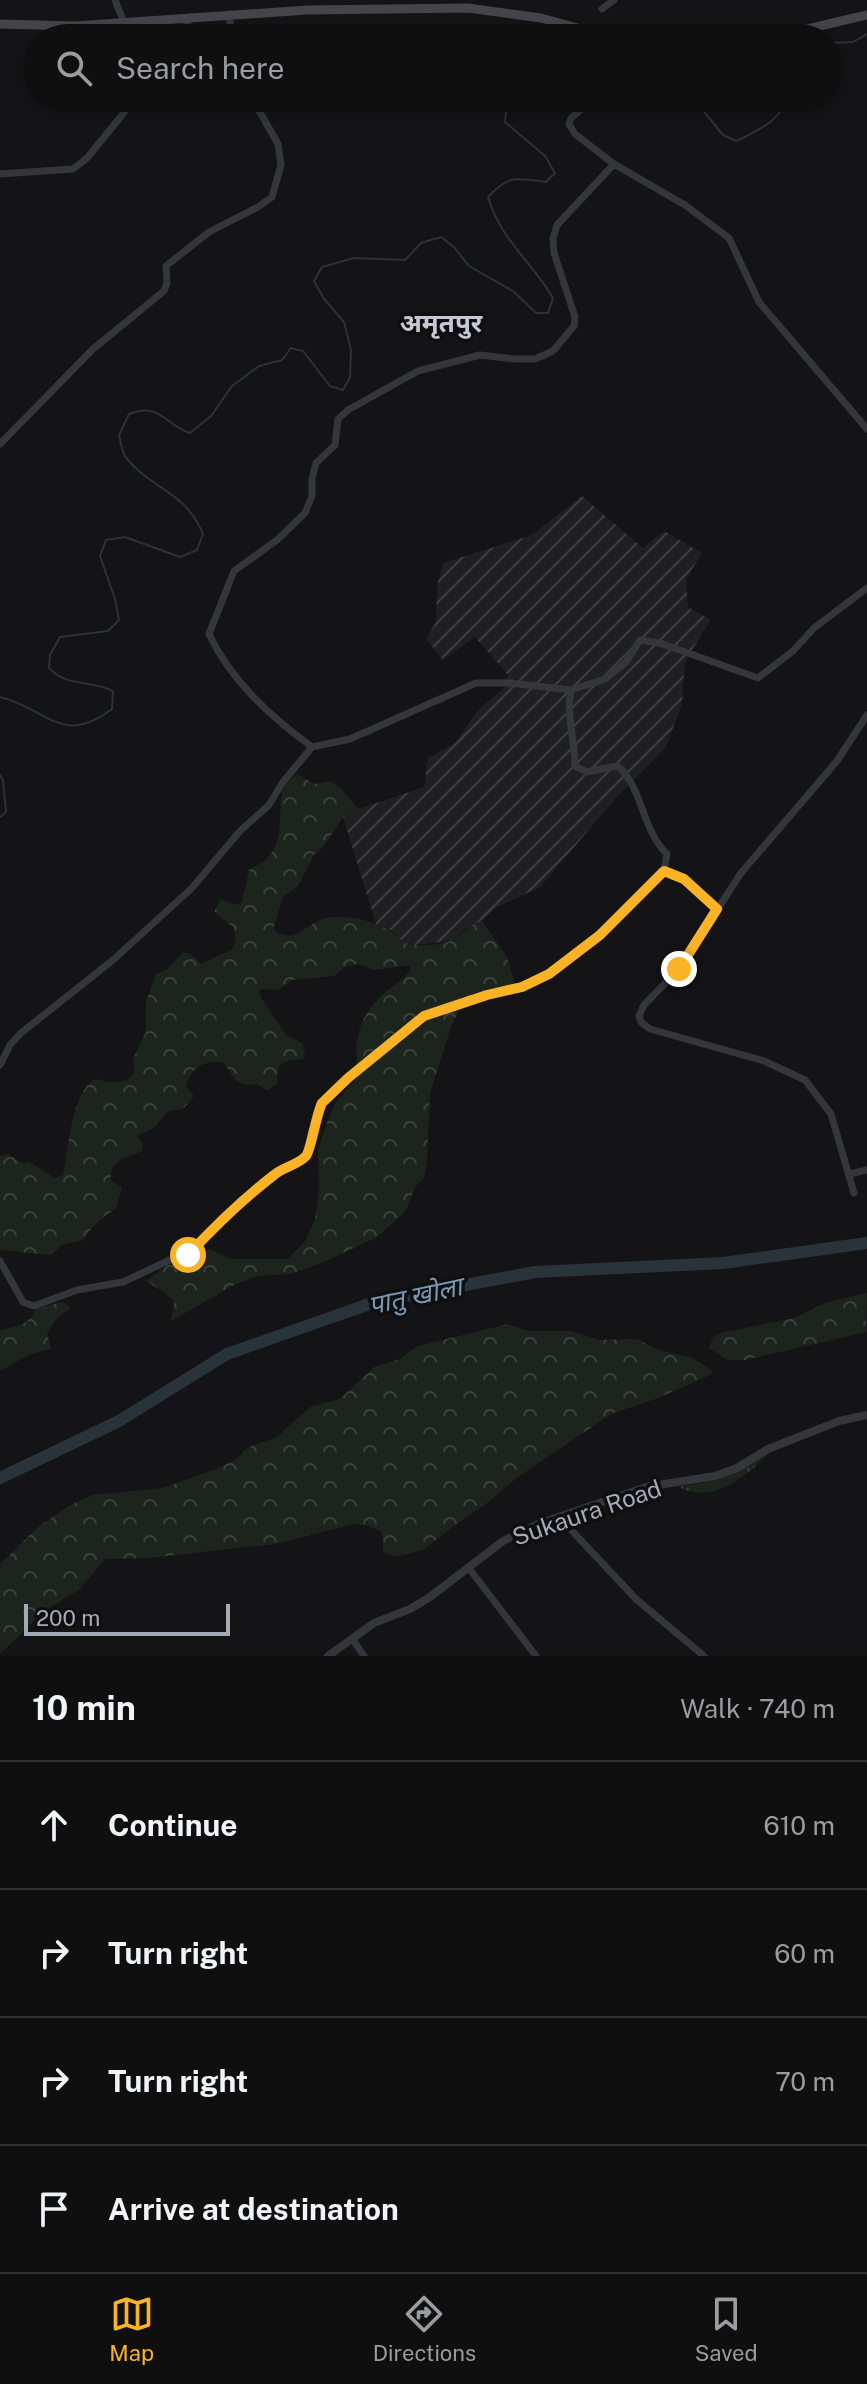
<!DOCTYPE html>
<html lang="en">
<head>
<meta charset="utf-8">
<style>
	body { margin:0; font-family:"Public Sans","Noto Sans Devanagari",sans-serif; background:#181819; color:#f1f3f6 }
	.scale { position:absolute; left:24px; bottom:20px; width:206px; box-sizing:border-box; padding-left:8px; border:4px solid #a5aab7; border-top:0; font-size:22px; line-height:28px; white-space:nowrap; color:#a5aab7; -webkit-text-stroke:6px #0f0f11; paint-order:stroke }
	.stop { position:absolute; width:24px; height:24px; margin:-18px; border:6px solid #fbb326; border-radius:50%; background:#fff }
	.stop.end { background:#fbb326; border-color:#fff; box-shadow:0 2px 8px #0008 }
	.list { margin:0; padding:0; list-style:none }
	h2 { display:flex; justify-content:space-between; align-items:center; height:104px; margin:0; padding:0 32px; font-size:34px }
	h2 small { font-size:26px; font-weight:400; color:#9b9c9f }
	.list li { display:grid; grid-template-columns:52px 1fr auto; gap:24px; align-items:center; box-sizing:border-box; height:128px; padding:0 32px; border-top:2px solid #2f2f30 }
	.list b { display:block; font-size:30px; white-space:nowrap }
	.list em { font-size:26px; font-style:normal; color:#9b9c9f }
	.icon { flex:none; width:44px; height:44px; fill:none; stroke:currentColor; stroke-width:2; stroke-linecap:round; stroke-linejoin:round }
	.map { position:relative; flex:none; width:867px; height:1656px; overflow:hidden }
	.search { position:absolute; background:#0f0f10; box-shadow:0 4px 12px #0003; left:24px; right:24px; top:24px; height:88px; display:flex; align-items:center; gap:20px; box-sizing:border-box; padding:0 28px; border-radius:44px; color:#9b9c9f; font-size:30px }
	.sheet { height:616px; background:#0f0f10 }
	nav { display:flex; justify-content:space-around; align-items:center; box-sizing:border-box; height:112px; border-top:2px solid #2f2f30; background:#0f0f10; font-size:22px; color:#9b9c9f }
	nav a { display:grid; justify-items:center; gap:4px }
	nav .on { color:#fbb326 }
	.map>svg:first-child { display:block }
	.industrial { fill:url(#industrial-furrows) }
	.grass { fill:url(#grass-tufts) }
	.forest { fill:url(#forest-crowns) }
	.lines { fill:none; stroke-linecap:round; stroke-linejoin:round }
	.stream { stroke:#29333a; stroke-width:2 }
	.river { stroke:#29333a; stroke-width:12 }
	.minor { stroke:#35363b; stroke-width:7 }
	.tertiary { stroke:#35363b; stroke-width:8 }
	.secondary { stroke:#43454b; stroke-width:9 }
	.route { stroke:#fbb326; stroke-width:10 }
	.labels { text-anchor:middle; stroke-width:7; stroke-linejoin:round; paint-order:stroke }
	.street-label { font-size:24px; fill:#a5aab7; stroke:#0f0f11 }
	.neighbourhood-label { font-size:26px; font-weight:bold; fill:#c6c9d3; stroke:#0f0f11 }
	.water-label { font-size:26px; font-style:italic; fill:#7a99b4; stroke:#0f0f11 }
</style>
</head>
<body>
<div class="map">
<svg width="867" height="1656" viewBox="0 0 867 1656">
	<defs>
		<pattern id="industrial-furrows" width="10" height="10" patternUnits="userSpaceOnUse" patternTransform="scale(2)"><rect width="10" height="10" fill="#202023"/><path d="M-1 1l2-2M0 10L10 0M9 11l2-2" fill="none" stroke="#3d3e41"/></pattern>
		<pattern id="grass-tufts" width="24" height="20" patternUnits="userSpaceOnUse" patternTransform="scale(2)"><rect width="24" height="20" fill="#1c241d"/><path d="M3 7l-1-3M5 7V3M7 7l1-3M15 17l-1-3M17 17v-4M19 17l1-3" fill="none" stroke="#3a413c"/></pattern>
		<pattern id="forest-crowns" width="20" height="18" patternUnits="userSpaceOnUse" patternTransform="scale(2)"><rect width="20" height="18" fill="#1c241d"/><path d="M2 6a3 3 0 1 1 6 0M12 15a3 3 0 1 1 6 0" fill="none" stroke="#3a413c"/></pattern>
	</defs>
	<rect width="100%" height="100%" fill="#141416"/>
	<path class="industrial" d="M582 496 643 548 664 531 702 553 686 579 688 607 711 620 685 661 682 704 666 747 616 798 540 887 497 907 482 921 469 926 451 941 413 945 404 943 391 930 376 924 343 817 358 809 424 787 428 758 455 743 477 711 505 687 508 675 475 637 443 660 426 639 436 622 437 586 443 563 532 535Z"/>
	<path class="grass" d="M768 1454C745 1478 712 1505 679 1487L716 1480Z"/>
	<path class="forest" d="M297 774 315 784 329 781 340 787 358 809 343 817 323 847 314 855 298 886 283 897 274 926 275 931C295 945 307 923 326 918 344 914 371 920 387 929 397 934 401 944 413 945 423 946 441 945 451 941 463 935 468 924 482 921L507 957 515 984 474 993 463 1002 452 1024 430 1093 427 1160 424 1178 415 1187 407 1208 399 1218 375 1238 324 1262 290 1274 257 1276 234 1285 171 1321 174 1302 165 1293 146 1281 168 1265 190 1259 209 1249 231 1259H288L305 1241 315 1219 319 1190 318 1149 328 1120 336 1102 358 1076C353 1039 358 1015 388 990 397 983 405 979 411 969L410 965 374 970 358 964 344 967 334 976 293 980 278 990 261 989 259 993 262 999 286 1035 302 1043 305 1051 303 1059 290 1060 279 1066 277 1084 267 1090 256 1084C234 1088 235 1075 222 1062 201 1061 193 1067 186 1086L194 1096 184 1108 167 1112 155 1127 137 1136 143 1143 142 1151C126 1159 110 1158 111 1180L122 1188 116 1208C103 1217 92 1226 83 1240L61 1245 53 1254 49 1255 0 1250V1156L8 1154 24 1164 29 1162 55 1178 63 1175C68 1153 72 1088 96 1079 113 1085 140 1085 133 1059L146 1032V1002L156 974 168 969 183 952 191 954 201 964 231 950 236 940 233 927 214 912 221 899 234 905 242 902 249 870C254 866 261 864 265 860 285 843 278 816 282 794 283 785 291 779 297 774Z
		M867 1293 866 1332 745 1360H727L709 1348 713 1337 721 1333 794 1318 825 1303Z
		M61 1302 68 1304 70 1309 56 1319 47 1333 51 1349 30 1354 0 1371V1330C17 1326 29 1326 36 1309Z
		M508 1324 528 1331H571L599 1340 637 1339 661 1351 691 1357 713 1371 708 1376 658 1398 611 1414 518 1477 487 1503 459 1522 423 1550 395 1557 383 1552V1539L380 1531 369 1526 353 1524 275 1544 149 1558 105 1559 79 1590 44 1611 0 1654V1564L38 1527 70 1505 93 1495 163 1488 216 1469 235 1460 249 1447 277 1437 310 1407 340 1399 374 1367 400 1359 416 1347 430 1343Z"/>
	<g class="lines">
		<path class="stream" d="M829 43 853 42 867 34
			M693 98 723 135 737 141C755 131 783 121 785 98
			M0 697C49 709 61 747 112 709L113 691C88 679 68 688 49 668L50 655 60 637 108 631 119 620 115 599 100 556 106 540 125 537 180 557 197 550 203 534C185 491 153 490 127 459 122 453 121 443 119 435L129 414C161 402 163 424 190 433L211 416 232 386 259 366 282 360 291 348 303 351 330 386 343 390 350 377 351 350 344 322 324 299 314 281 322 267 354 258 405 260 421 243 441 237 454 247 469 266 513 291 536 313H548L553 298C532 262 500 239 488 197 509 174 518 178 546 182L555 173 545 156 505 122 506 110 521 100 528 98
			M0 775 3 781 6 812 0 817"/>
		<path class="river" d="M0 1478 119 1421 227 1354 375 1302 535 1272 723 1263 867 1243"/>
		<path class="minor" d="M115 0 130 38
			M602 9 614 0
			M229 14 232 38
			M178 38 191 17
			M614 164 685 205 729 238 759 302 867 429
			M0 174 73 169 87 158 136 98
			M0 444 93 349 164 291 167 283 166 266 209 232 258 207 272 197 281 165 278 144 252 98
			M571 690C566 716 575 740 575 766L586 772 618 766C643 789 642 830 667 854L664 871
			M312 747C271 717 231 681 209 634L234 571 277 540 305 513 312 496V479L316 463 335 445 338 419 348 410 418 371 480 355 514 359H535L553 351 574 326 575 317 554 253 553 239 557 225 614 164 575 134 569 124 571 118 595 98
			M0 1065 10 1045 21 1033 113 960 192 888 240 831 269 805 283 782 312 747 350 739 476 683H510L571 690 605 679 626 662 640 640 660 643 758 678 793 651 814 628 867 588
			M850 1174 867 1170
			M854 1193 831 1114 805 1080 764 1061 650 1029 641 1022 639 1016 644 1005 679 969 741 873 837 761 867 715
			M0 1261 23 1302 34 1306 77 1290 123 1282 170 1260 188 1255 239 1203 277 1172 304 1158 309 1151 311 1134 322 1103 399 1035 424 1016 487 995 522 987 549 974 600 935 664 871 684 879 717 909
			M559 1517 636 1599 704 1656
			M468 1567 536 1656
			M353 1640 364 1656"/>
		<path class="tertiary" d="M328 1656 374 1623 410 1609 430 1597 503 1541 538 1524 646 1487 715 1476 737 1468 768 1449 839 1421 867 1415"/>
		<path class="secondary" d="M0 24 75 26 307 10 468 8 541 18 614 38
			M769 38 867 15"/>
	</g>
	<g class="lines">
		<path class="route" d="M188 1255C215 1226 243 1199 274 1175 283 1167 298 1165 306 1156 311 1150 316 1115 322 1103L348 1078 424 1016 487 995 522 987 549 974 600 935 664 871 684 879 717 909 679 969"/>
	</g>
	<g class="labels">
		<g class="street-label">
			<text transform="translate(587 1513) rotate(-19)" y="8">Sukaura Road</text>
		</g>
		<g class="neighbourhood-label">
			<text x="441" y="332">अमृतपुर</text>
		</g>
		<g class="water-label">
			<text transform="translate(415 1296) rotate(-12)" y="9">पातु खोला</text>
		</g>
	</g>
</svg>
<div class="scale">200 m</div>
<div class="stop" style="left:188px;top:1255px"></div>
<div class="stop end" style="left:679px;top:969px"></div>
<div class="search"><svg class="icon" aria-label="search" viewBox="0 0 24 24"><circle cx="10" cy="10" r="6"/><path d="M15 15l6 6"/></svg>Search here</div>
</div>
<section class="sheet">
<h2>10 min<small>Walk · 740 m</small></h2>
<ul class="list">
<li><svg class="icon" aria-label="ahead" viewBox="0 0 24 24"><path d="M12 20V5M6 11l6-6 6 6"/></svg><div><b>Continue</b></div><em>610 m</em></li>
<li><svg class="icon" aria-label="right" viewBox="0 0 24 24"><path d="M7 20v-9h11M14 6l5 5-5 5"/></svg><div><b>Turn right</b></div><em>60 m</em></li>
<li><svg class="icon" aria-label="right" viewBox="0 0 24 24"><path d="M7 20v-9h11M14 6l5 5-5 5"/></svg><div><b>Turn right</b></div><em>70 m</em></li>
<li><svg class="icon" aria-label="arrive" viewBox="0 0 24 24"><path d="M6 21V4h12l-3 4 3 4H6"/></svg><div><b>Arrive at destination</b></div></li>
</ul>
</section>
<nav>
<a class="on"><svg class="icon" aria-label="map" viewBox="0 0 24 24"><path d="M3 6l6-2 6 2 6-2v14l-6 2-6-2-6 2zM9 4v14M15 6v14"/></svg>Map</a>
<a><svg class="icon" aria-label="directions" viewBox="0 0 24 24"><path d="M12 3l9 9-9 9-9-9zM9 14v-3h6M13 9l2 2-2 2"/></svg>Directions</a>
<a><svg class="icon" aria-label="saved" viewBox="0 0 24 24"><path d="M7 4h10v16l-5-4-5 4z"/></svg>Saved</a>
</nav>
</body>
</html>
